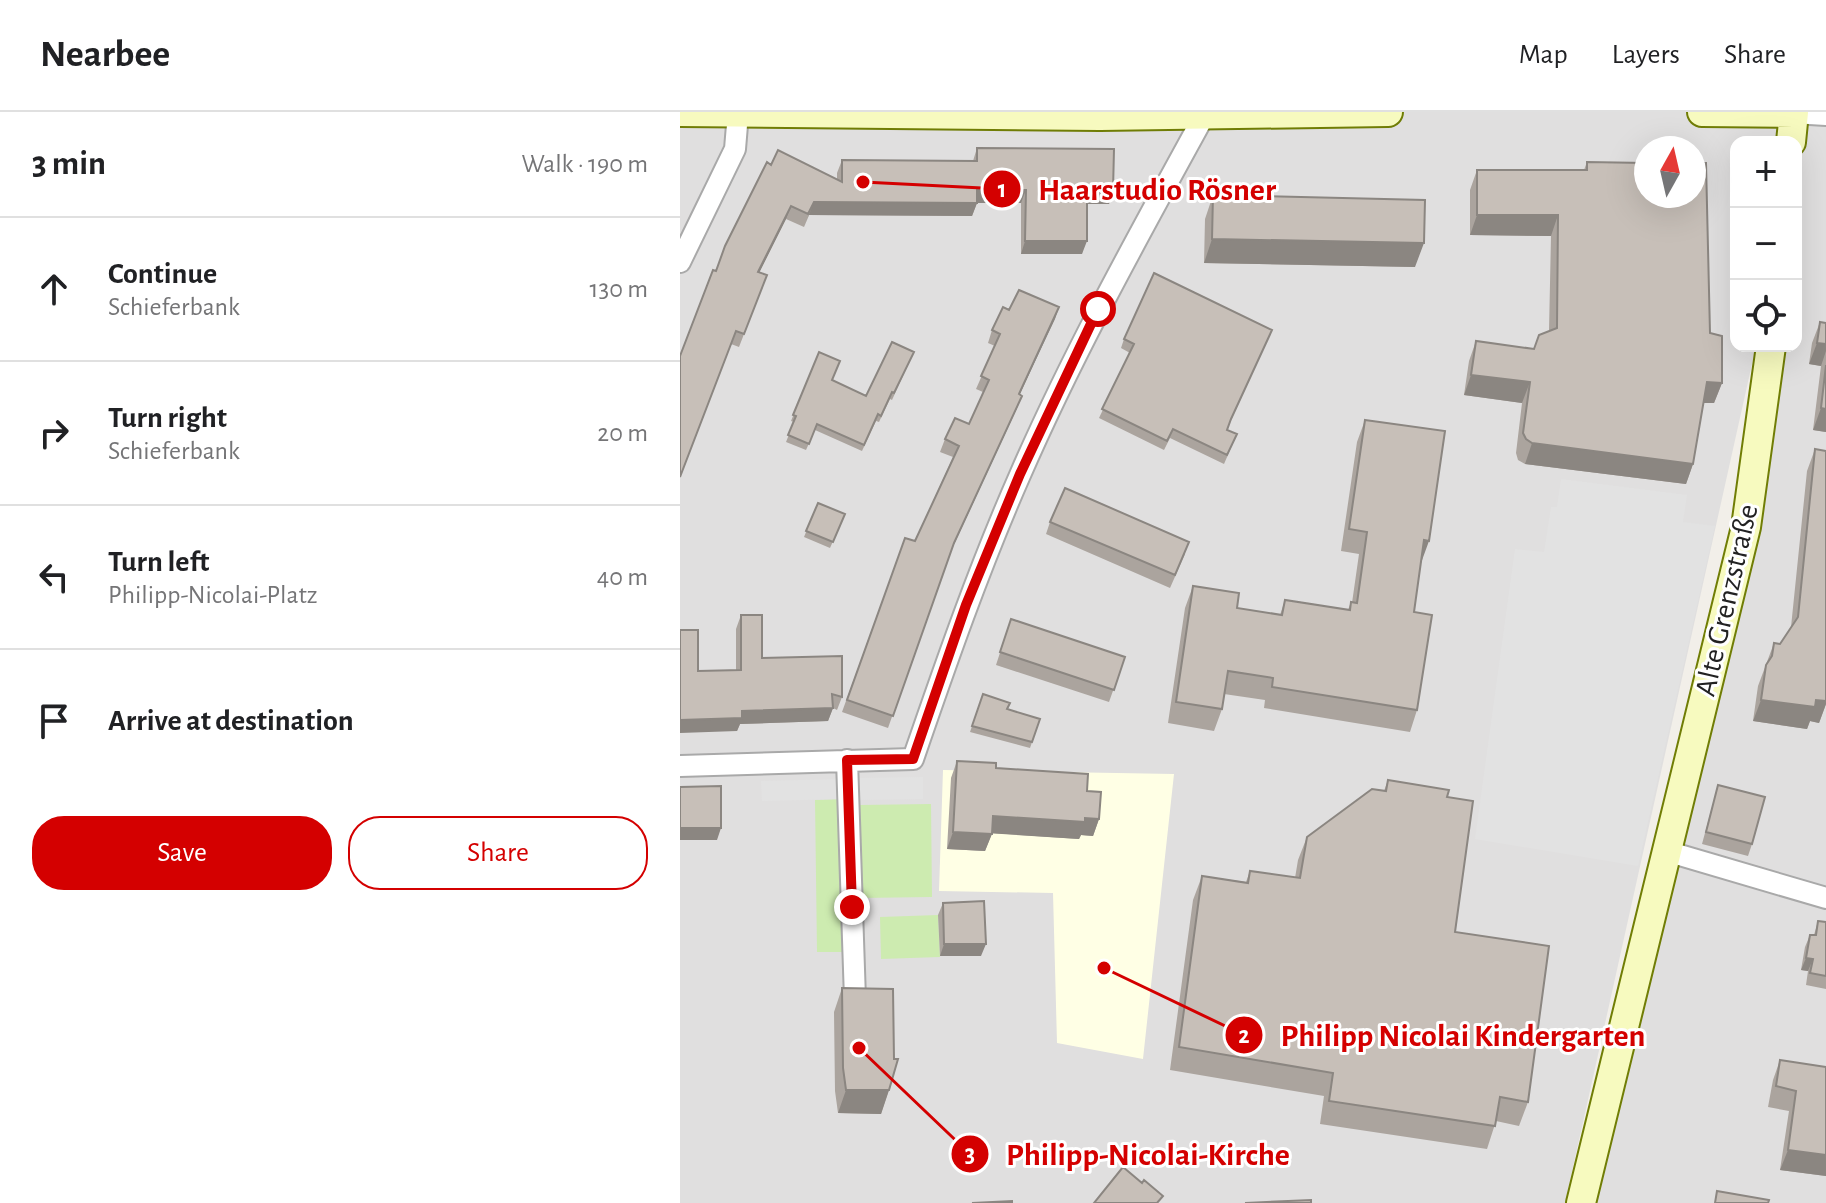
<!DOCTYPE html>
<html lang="en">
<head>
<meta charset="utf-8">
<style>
	body { margin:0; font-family:"Alegreya Sans",sans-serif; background:#f2f2f2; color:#202124 }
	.controls { position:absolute; right:24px; top:24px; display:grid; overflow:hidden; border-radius:16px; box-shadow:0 8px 32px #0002 }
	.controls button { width:72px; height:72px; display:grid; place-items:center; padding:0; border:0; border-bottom:2px solid #e0e0e0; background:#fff; color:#202124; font:40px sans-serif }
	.compass { position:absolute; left:954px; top:24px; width:72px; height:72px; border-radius:50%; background:#fff; box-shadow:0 8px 32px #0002; rotate:8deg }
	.stop { position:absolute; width:24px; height:24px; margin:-18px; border:6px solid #d40000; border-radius:50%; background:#fff }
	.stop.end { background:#d40000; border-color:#fff; box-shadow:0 2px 8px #0008 }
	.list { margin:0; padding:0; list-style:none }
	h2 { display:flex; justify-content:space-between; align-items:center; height:104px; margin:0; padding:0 32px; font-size:34px }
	h2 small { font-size:26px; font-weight:400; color:#757577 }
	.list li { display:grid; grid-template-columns:52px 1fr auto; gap:24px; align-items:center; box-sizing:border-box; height:144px; padding:0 32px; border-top:2px solid #e0e0e0 }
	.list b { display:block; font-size:30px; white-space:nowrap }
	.list p { margin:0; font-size:26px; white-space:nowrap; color:#757577 }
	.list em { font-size:26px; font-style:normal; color:#757577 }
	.actions { display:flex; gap:16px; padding:24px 32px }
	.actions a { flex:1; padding:18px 0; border:2px solid #d40000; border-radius:32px; text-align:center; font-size:28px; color:#d40000 }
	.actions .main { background:#d40000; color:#fff }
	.icon { flex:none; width:44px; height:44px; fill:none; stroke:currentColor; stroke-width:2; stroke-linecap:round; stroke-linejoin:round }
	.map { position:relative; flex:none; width:1146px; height:1091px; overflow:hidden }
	header { display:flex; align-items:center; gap:48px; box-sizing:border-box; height:112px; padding:0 40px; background:#fff; border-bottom:2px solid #e0e0e0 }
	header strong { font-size:38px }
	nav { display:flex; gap:44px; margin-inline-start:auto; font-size:28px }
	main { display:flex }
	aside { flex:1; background:#fff }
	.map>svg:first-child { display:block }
	.residential { fill:#e0dfdf; fill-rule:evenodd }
	.education { fill:#ffffe5 }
	.grass { fill:#cdebb0 }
	.parking { fill:#e2e2e2 }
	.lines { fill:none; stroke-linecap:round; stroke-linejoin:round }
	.street-casing { stroke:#a9a9a9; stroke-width:24 }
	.secondary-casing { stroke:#707d05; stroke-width:32 }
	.street { stroke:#fff; stroke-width:20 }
	.secondary { stroke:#f7fabf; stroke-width:28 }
	.wall { fill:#aba49e }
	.shaded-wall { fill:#8b8681 }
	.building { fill:#c7bfb8; stroke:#8b8681; stroke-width:2 }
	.route { stroke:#d40000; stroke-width:10 }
	.labels { text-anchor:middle; stroke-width:6; stroke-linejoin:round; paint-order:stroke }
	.street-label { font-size:30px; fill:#222; stroke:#fff }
	.leader { fill:none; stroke:#d40000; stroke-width:3 }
	.callout-dot { fill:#d40000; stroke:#fff; stroke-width:3 }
	.mark-label { font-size:24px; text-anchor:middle; font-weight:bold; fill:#fff }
	.callout-label { font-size:32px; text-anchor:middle; font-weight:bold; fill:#d40000; stroke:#fff; stroke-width:6; stroke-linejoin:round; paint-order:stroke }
</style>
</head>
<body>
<header>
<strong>Nearbee</strong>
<nav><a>Map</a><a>Layers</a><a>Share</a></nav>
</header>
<main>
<aside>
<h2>3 min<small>Walk · 190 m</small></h2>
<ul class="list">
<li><svg class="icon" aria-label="ahead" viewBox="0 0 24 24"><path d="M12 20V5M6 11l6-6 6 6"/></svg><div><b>Continue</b><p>Schieferbank</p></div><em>130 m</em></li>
<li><svg class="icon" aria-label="right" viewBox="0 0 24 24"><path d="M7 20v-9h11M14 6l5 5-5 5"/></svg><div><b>Turn right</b><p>Schieferbank</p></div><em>20 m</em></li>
<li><svg class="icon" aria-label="left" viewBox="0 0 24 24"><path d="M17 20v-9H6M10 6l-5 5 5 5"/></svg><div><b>Turn left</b><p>Philipp-Nicolai-Platz</p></div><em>40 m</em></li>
<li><svg class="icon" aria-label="arrive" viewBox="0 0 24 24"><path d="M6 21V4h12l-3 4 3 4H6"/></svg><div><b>Arrive at destination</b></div></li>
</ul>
<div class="actions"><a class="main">Save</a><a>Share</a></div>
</aside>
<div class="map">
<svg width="1146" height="1091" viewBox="0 0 1146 1091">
	<rect width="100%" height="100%" fill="#f2efe9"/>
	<path class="residential" d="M0 0H1146V1091H906L1093 234H1116V78L1124 10 1116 46V30H1056V234H1076L885 1091H0ZM966 36H1014V84H966Z"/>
	<path class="education" d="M263 658 494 662 463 947 377 931 373 781 259 779Z"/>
	<path class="grass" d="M162 687 163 840H137L135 688Z
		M251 692 252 785 180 786 179 693Z
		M258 803 260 845 201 847 200 805Z"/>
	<path class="parking" d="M881 367 1007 383 1003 410 1035 414 958 754 795 727 835 437 864 440 871 395H877Z
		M243 665V687L177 688V666Z
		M161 667 162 687 82 689 81 669Z"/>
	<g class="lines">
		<defs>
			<path id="street" d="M1113 1 1146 3
				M0 150 55 37 58 1
				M167 648 175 887
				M0 654 233 647C266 551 299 456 340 363 394 239 460 121 525 2
				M986 739 1146 786"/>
			<path id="secondary" d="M0 0 420 4 708 0
				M1022 0 1113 1
				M1111 30 1114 0
				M901 1091 1066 415 1091 234"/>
		</defs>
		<use href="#street" class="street-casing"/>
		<use href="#secondary" class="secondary-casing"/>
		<use href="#street" class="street"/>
		<use href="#secondary" class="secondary"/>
	</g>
	<path class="wall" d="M297 36 433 79 429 92H407L402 142H341V91H297L292 104 129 103 124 115 106 107 79 161 87 163 59 235 51 232 36 159 91 53 157 67V61L162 48 293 49Z
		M907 50 1030 221 1042 271 1034 291H1023L1013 352 1006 372 845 352 838 348 836 341 842 291 784 283 789 249 796 229 854 237 869 219 871 124 790 123V78L797 58H904Z
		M533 83 735 155 524 151 525 107Z
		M379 195 340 282 342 284 337 296 270 441 208 616 162 600 225 426 235 429 273 345 260 340 265 327 289 312 303 280 296 277 315 234 308 231 312 218 329 198Z
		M1140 210 1146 211V320L1133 318 1141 254 1129 252 1132 231Z
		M444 227H588L548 315 547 318 557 322 544 352 490 326 484 338 419 306 450 241 441 236Z
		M139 240 152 268 186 284 234 240 212 288 210 287 199 310 196 309 182 339 135 318 126 338 106 330 114 310 111 309Z
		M685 308 741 451 734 500 737 598 730 620 584 596 585 588 544 582 542 597 534 619 488 611 505 496 513 474 557 496 600 503 605 488 668 498 671 490 672 491 679 442 661 439 677 330Z
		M1135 337 1146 592 1139 611 1130 609 1127 617 1073 609 1078 574 1094 531 1100 532 1111 515 1127 359Z
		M138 391 165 402 150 436 124 425Z
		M370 410 505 442 490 476 366 422Z
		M61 503 82 546 162 585 157 598 153 596 148 609 60 612 57 619 18 559 56 558V517Z
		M331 507 445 545 429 590 316 553Z
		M303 582 327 597 360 607 350 636 290 620Z
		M277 649 316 656 407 679 419 707 413 724 401 723 399 727 312 721 305 739 267 737 271 666Z
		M708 668 767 685 775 820 848 990 839 1014 816 1009 807 1037 640 1012 644 984 490 958 513 788 522 764 566 770 570 759 615 766 618 748 627 725 704 679Z
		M1038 673 1072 732 1068 744 1022 732Z
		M263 791 301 844H260L258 803Z
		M1138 809 1146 810V877L1126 873 1128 859 1121 858 1125 835 1130 823H1134Z
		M162 876 209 978 201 1002 158 1001 155 979 154 900Z
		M1100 948 1146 955V1064L1100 1058 1109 999 1088 995 1093 968Z"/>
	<path class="shaded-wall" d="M297 78H346L341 91H297L292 104 129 103 124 115 134 90Z
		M407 79H433L429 92H402Z
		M111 94 106 107 73 173 78 160Z
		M797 103H878L871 124 790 123Z
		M532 127 744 131 735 155 524 151Z
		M345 129H407L402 142H341Z
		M379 195 375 207 334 294 339 282Z
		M1137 231 1146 232V239L1141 254 1129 252Z
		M791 263 850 270 842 291 784 283Z
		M1027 270 1042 271 1034 291H1019Z
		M342 284 337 296 269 443 274 431Z
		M1141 296 1146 297V320L1133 318Z
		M852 331 1013 352 1006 372 845 352Z
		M744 428 749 429 741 451Z
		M1081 588H1136L1146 589V592L1139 611 1130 609 1127 617 1073 609Z
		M153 596 148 609 60 612 57 619 0 621V608L62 599Z
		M313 704 405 706 419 707 413 724 401 723 399 727 306 721Z
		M0 716H41L37 728H0Z
		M273 720 312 722 305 739 267 737Z
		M264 832H306L301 844H260Z
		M1126 846 1133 847 1128 859 1121 858Z
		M166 978H209L201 1002 158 1001Z
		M1108 1038 1146 1043V1064L1100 1058Z"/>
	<path class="building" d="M297 36 434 37 433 79H407V129H345L346 78H297V91L134 90 128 102 111 94 78 160 87 163 64 222 56 219 0 365V244L33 158 36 159 45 134 87 50 91 53 98 38 162 70V48L297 49Z
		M907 50 966 51V84H1014V51H1026L1030 221 1042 224V271L1027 270 1013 352 852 331 846 327 843 321 850 270 791 263 796 229 854 237 859 223 877 216 878 103H797V58H907Z
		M533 83 745 88 744 131 532 127Z
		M474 161 592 218 551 307 547 318 557 322 547 343 493 317 487 329 422 297 454 232 444 227Z
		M339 178 379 195 339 282 342 284 274 431 213 604 167 588 225 426 235 429 279 334 265 327 275 306 289 312 309 268 301 264 320 222 312 218 323 195 329 198Z
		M1140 210 1146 211V232L1137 231Z
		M212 230 234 240 214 281 212 280 201 304 198 302 184 333 137 312 129 332 108 323 116 304 113 303 139 240 160 249 152 268 186 284Z
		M1146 253V297L1141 296Z
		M685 308 765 319 749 429 744 428 734 500 752 503 737 598 592 575 593 566 548 559 542 597 496 590 513 474 559 481 557 496 602 503 605 488 670 498 671 490 677 491 687 420 669 417Z
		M1135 337 1146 339V589L1136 588 1135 595 1081 588 1086 553 1092 544 1094 531 1100 532 1118 505Z
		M385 376 509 430 495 463 370 410Z
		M138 391 165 402 153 430 126 419Z
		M61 503H82V546L162 544V585L152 582 153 596 62 599V606L0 608V518H18V559L61 558Z
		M331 507 445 545 434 578 320 540Z
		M303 582 330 591 327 597 360 607 352 630 292 614Z
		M277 649 316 651V656L408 662 407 679 421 680 419 707 405 706V710L313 704 312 722 273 720Z
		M708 668 769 678 767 685 793 689 775 820 869 834 848 990 820 985 815 1014 649 989 653 961 499 935 522 764 568 771 570 759 620 766 627 725 692 677 706 679Z
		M1038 673 1085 685 1072 732 1026 720Z
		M41 674V716H0V675Z
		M304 789 306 832H264L263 791Z
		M1138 809 1146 810V864L1130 861 1133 847 1126 846 1130 823H1136Z
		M162 876 213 877 214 947H218L209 978H166L163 956Z
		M1100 948 1146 955V1043L1108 1038 1116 979 1096 974Z
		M443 1055 462 1071 464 1068 483 1084 477 1091H414Z
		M1037 1079 1089 1088 1088 1091H1035Z
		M631 1088V1091H565Z
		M332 1089V1091H292Z"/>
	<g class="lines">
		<path class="route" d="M172 795 167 648 233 647 286 493 340 362 418 197"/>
	</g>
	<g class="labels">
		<g class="street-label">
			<text transform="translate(1046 488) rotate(-77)" y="10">Alte Grenzstraße</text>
		</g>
	</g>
	<path class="leader" d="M183 70L322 77M424 856L564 923M179 936L290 1042"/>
	<g class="callout-dot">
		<circle cx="183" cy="70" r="8"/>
		<circle cx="424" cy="856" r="8"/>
		<circle cx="179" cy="936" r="8"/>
		<circle cx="322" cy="77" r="20"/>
		<circle cx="564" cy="923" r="20"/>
		<circle cx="290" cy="1042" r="20"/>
	</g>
	<g class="mark-label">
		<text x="322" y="85">1</text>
		<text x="564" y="931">2</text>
		<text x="290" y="1050">3</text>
	</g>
	<g class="callout-label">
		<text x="477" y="88">Haarstudio Rösner</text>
		<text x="783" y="934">Philipp Nicolai Kindergarten</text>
		<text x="468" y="1053">Philipp-Nicolai-Kirche</text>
	</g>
</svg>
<div class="controls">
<button>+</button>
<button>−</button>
<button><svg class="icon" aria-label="locate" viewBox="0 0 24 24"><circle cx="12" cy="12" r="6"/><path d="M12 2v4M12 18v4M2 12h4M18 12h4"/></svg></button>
</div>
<svg class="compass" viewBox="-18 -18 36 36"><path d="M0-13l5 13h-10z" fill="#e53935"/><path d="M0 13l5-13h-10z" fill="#757577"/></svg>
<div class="stop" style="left:418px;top:197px"></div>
<div class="stop end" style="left:172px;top:795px"></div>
</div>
</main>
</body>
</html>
